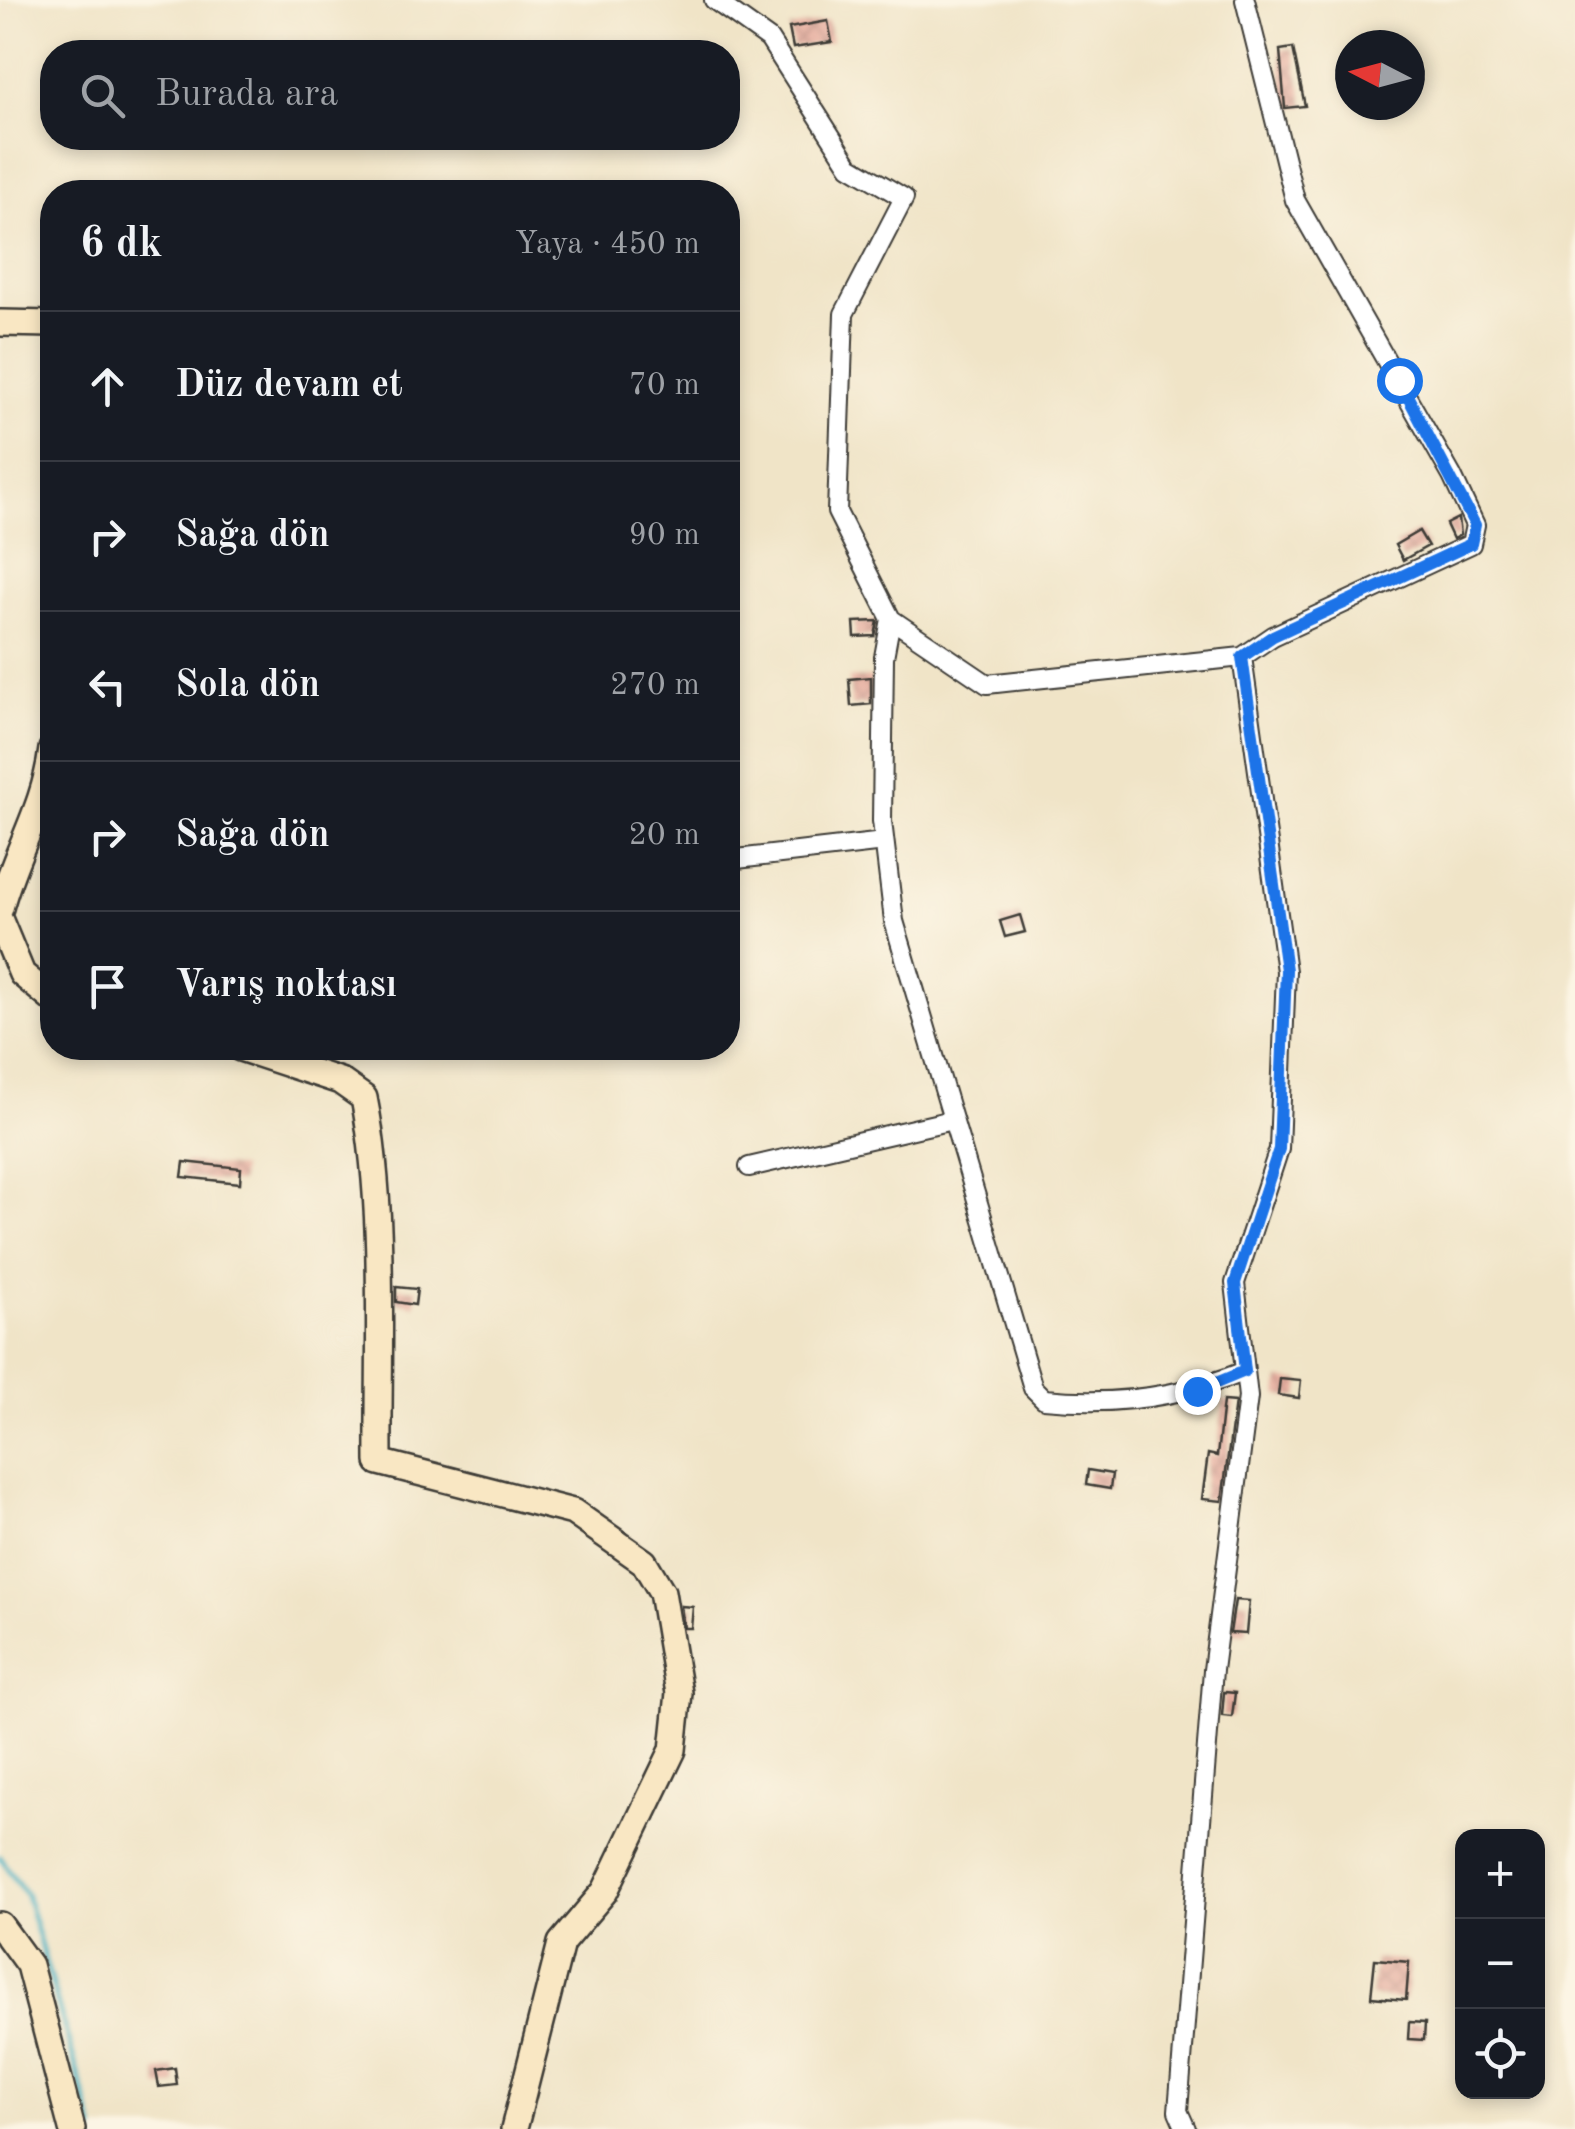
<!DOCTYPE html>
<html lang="tr">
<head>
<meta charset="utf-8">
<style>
	body { margin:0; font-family:"Old Standard TT",serif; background:#242831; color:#f1f3f6 }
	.controls { position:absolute; right:30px; bottom:30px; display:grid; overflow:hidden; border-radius:20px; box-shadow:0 5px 15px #0003 }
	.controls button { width:90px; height:90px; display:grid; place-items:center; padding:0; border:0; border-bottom:2px solid #363941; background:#171b24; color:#f1f3f6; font:50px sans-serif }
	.compass { position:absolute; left:1335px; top:30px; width:90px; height:90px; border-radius:50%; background:#171b24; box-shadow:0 5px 15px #0003; rotate:276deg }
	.stop { position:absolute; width:30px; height:30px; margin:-22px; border:8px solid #1a73e8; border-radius:50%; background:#fff }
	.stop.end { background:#1a73e8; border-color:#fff; box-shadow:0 2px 10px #0008 }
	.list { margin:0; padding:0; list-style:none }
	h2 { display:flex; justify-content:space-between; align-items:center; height:130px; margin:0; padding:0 40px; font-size:42px }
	h2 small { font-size:32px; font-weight:400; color:#9ea1a6 }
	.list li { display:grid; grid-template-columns:65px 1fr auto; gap:30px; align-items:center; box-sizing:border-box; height:150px; padding:0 40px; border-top:2px solid #363941 }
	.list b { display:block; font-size:38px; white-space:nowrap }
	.list em { font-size:32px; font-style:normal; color:#9ea1a6 }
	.icon { flex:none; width:55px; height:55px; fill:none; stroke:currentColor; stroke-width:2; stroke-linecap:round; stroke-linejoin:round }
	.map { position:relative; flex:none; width:1575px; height:2129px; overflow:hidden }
	.search { position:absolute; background:#171b24; box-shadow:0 5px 15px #0003; left:40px; top:40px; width:700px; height:110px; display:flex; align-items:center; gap:25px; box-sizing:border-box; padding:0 35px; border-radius:40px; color:#9ea1a6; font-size:38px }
	.panel { position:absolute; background:#171b24; box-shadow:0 5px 15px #0003; left:40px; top:180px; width:700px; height:880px; border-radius:40px }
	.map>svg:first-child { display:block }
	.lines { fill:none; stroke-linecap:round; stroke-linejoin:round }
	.stream { stroke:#43b0c1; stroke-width:5 }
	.building { fill:url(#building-cross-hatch) }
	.street-casing { stroke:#3c3a36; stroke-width:22 }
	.secondary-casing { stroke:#3c3a36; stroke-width:30 }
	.street { stroke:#fff; stroke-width:18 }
	.secondary { stroke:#f9e7c3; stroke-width:25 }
	.route { stroke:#1a73e8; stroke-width:12 }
</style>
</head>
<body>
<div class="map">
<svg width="1575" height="2129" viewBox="0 0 1575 2129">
	<defs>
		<pattern id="building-cross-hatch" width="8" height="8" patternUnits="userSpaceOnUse" patternTransform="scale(2.5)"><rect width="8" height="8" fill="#e5aa9b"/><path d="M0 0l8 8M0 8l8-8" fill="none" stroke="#c49285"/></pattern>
	</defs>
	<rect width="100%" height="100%" fill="#fcf5e5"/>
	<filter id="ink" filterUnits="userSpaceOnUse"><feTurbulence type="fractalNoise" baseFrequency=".01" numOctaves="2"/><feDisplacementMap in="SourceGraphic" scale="20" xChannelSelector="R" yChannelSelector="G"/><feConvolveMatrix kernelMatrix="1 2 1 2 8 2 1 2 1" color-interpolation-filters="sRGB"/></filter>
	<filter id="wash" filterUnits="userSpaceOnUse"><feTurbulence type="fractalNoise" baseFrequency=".0048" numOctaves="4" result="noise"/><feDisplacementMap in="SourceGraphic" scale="40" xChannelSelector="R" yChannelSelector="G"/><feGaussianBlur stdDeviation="2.25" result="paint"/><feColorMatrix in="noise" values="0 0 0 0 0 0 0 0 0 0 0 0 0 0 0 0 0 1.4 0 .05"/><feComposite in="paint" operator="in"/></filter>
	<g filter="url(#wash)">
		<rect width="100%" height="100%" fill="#f0e4c7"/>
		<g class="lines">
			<path class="stream" d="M0 1857 26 1895 94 2129"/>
		</g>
		<g id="blocks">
			<path class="building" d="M828 21 832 42 793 48 789 28Z
				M1293 48 1305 106 1285 108 1280 50Z
				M1458 518 1460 535 1453 539 1446 524Z
				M1419 531 1428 546 1403 560 1395 545Z
				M878 621 875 636 855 637 854 622Z
				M871 677V704L851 706 849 679Z
				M1020 915 1025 932 1005 937 1000 921Z
				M184 1162 241 1168 240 1183 182 1177Z
				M396 1287 417 1289 415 1305 396 1302Z
				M1280 1379 1301 1381 1299 1398 1278 1395Z
				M1223 1401 1235 1402 1222 1501 1202 1499 1208 1454 1217 1456Z
				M1088 1470 1112 1474 1110 1489 1086 1485Z
				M1235 1600 1249 1601 1246 1634 1230 1633Z
				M681 1606 693 1607 691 1628H684Z
				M1224 1692 1235 1693 1232 1717 1222 1716Z
				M1375 1959 1409 1962 1406 2000 1371 1997Z
				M1409 2022 1425 2023 1424 2040 1408 2039Z
				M175 2068 177 2085 159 2087 156 2071Z"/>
		</g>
	</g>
	<g filter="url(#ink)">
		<use href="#blocks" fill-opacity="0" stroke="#3c3a36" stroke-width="2.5"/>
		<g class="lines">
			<defs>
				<path id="street" d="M714 0 769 39 850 166 904 198 844 314 837 512 891 619 987 684 1242 657 1273 636 1471 544 1475 525 1452 476 1295 200 1245 0
					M891 619 884 657 882 821 894 921 1033 1388 1044 1399C1113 1406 1181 1397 1245 1371
					M728 860 884 842
					M749 1167 952 1120
					M1186 2129 1178 2111 1213 1670 1248 1397 1235 1283 1279 1149 1286 971 1242 657"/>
				<path id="secondary" d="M0 323 52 324
					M0 908C15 851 45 808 52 749
					M0 921 22 974 52 999
					M240 1048 340 1081 364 1098C386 1208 378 1349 379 1462L573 1512 644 1562 662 1592 679 1693 673 1750 605 1891 561 1943 514 2129
					M0 1925 29 1965 72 2129"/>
			</defs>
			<use href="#street" class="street-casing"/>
			<use href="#secondary" class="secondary-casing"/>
			<use href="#street" class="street"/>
			<use href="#secondary" class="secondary"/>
		</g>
	</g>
	<g class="lines" filter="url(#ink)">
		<path class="route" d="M1197 1391 1245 1371 1235 1283 1279 1149 1286 970 1242 657 1273 636 1471 544 1475 525 1399 380"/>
	</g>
</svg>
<div class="controls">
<button>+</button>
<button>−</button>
<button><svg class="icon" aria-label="locate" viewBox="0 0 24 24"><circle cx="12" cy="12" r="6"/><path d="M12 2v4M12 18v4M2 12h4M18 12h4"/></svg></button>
</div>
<svg class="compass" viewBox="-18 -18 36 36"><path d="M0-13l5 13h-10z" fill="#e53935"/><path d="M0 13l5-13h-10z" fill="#9ea1a6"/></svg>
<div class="stop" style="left:1399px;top:380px"></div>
<div class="stop end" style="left:1197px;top:1391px"></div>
<div class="search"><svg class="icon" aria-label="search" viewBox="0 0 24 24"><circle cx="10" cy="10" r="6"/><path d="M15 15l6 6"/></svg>Burada ara</div>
<section class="panel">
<h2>6 dk<small>Yaya · 450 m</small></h2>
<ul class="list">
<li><svg class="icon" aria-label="ahead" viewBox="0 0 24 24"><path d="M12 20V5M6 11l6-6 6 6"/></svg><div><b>Düz devam et</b></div><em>70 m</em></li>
<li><svg class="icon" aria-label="right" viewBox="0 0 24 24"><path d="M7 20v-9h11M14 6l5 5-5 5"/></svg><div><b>Sağa dön</b></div><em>90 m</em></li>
<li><svg class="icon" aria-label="left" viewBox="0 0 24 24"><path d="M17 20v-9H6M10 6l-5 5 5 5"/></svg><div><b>Sola dön</b></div><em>270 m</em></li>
<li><svg class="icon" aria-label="right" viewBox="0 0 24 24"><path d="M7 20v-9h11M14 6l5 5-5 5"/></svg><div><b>Sağa dön</b></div><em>20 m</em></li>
<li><svg class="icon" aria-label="arrive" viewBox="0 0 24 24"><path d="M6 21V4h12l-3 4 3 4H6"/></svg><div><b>Varış noktası</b></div></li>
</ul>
</section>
</div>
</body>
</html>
